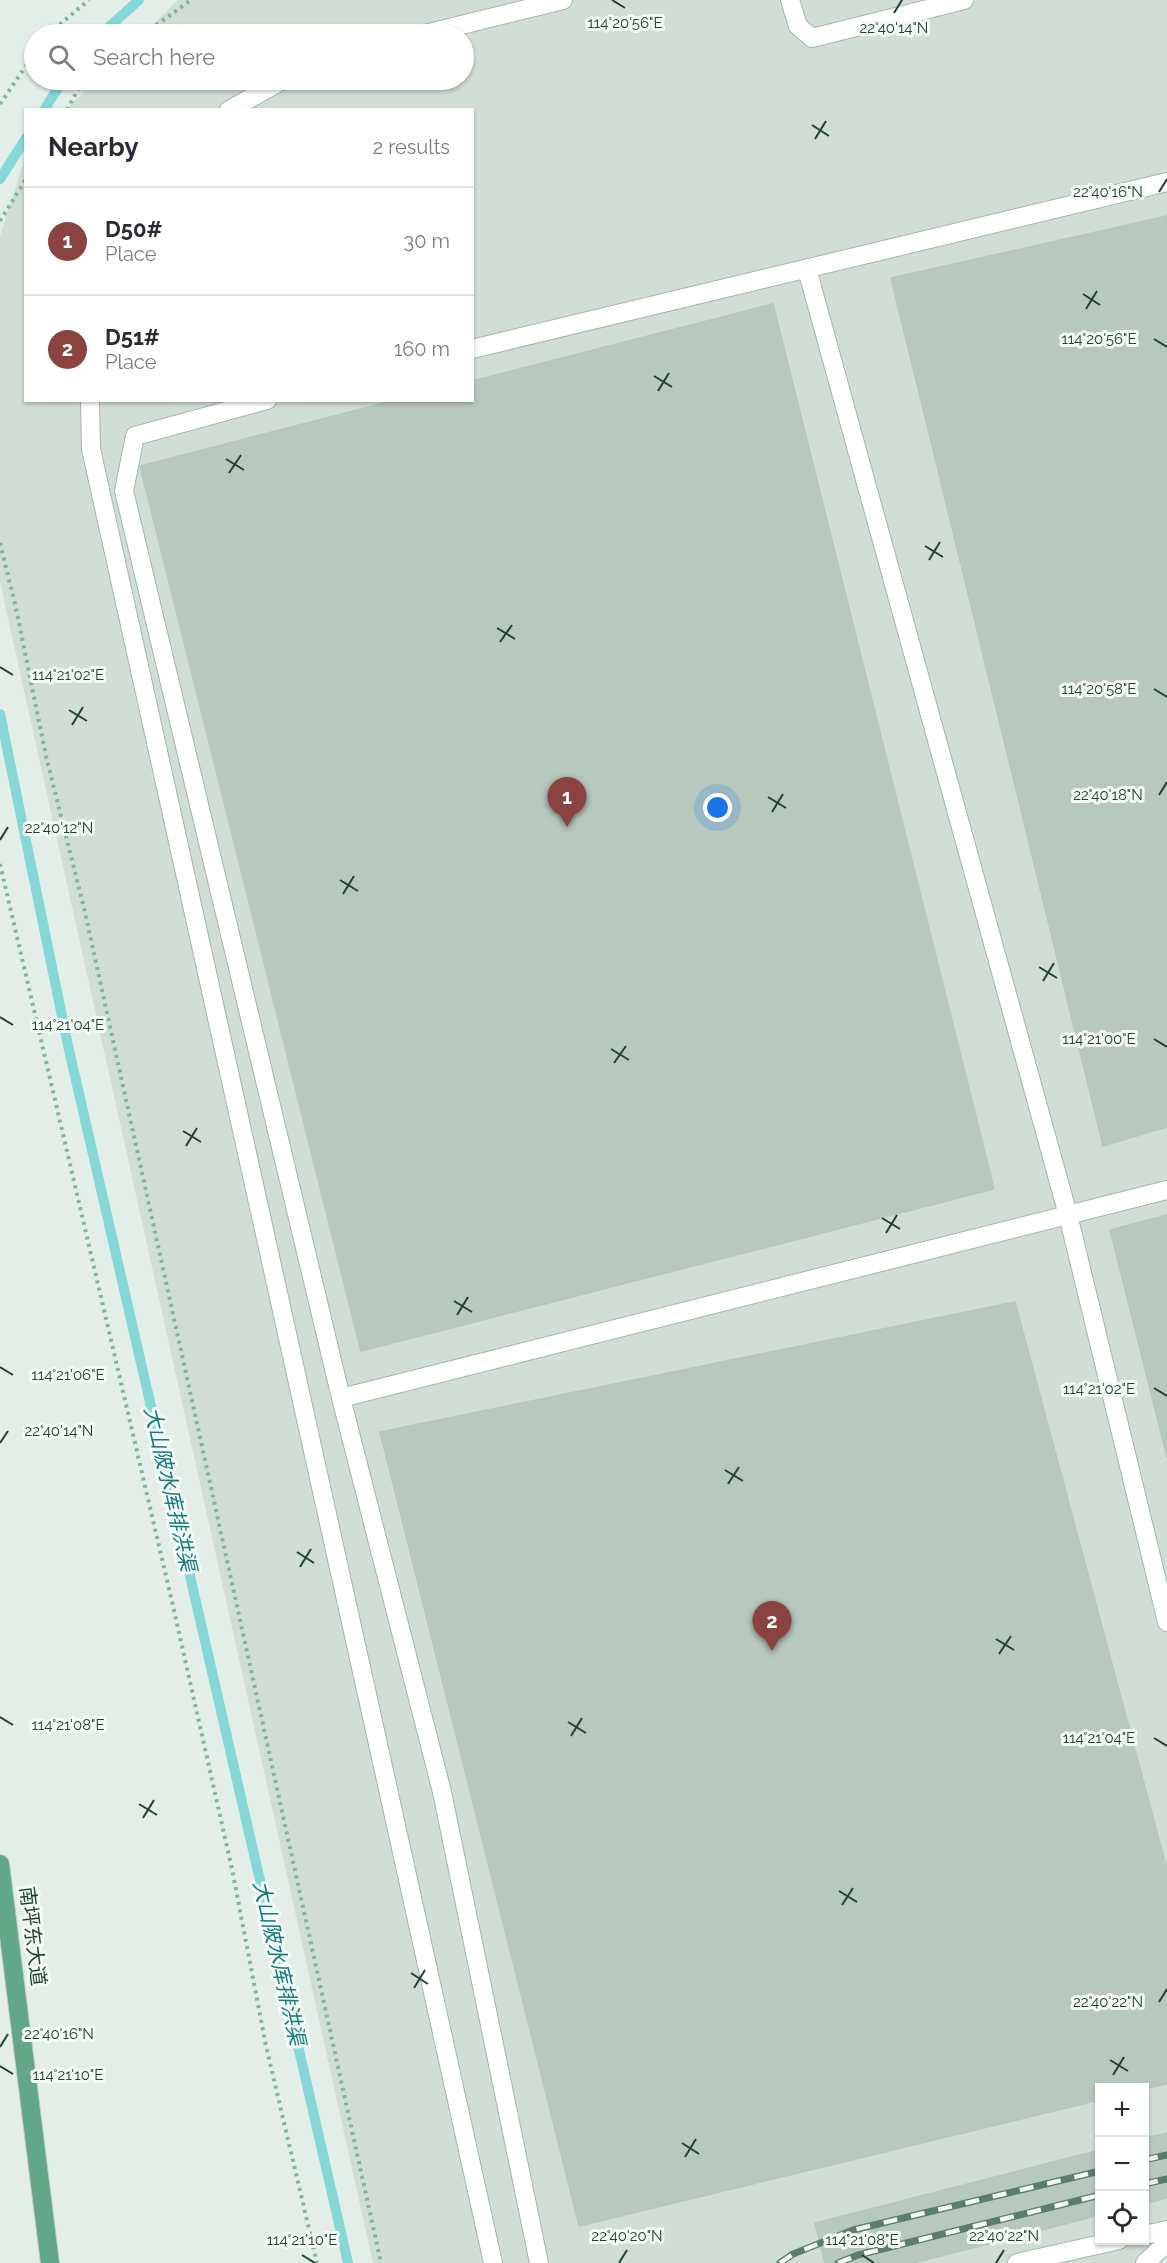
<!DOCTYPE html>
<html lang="en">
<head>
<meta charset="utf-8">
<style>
	body { margin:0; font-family:Raleway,"Noto Sans SC",sans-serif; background:#f2f2f3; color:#2b2b33 }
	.controls { position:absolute; right:18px; bottom:18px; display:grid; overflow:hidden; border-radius:0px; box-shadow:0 2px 4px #0004 }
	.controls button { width:54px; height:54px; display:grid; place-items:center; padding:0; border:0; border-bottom:2px solid #e1e1e2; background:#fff; color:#2b2b33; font:30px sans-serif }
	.you { position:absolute; left:718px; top:808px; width:21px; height:21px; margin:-15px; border:4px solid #fff; border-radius:50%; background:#1a73e8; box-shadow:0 0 0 9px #1a73e833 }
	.badge { display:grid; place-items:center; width:39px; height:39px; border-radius:50%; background:#8a4340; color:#fff; font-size:20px; font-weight:700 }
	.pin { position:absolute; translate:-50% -50px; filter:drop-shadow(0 2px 3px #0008) }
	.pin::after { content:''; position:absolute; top:32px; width:21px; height:18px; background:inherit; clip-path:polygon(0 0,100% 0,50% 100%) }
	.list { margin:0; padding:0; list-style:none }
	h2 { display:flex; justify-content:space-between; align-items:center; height:78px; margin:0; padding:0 24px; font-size:26px }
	h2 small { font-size:20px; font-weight:400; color:#7c7c81 }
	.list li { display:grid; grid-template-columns:39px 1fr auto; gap:18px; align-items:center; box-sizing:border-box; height:108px; padding:0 24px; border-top:2px solid #e1e1e2 }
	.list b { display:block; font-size:22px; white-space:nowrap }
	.list p { margin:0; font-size:20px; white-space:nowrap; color:#7c7c81 }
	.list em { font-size:20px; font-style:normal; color:#7c7c81 }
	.icon { flex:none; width:33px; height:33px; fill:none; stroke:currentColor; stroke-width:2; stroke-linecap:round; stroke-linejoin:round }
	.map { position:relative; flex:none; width:1167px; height:2263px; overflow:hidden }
	.search { position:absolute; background:#fff; box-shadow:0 2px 4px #0004; left:24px; top:24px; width:450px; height:66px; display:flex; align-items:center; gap:15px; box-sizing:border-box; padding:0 21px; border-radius:33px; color:#7c7c81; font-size:22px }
	.panel { position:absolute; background:#fff; box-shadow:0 2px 4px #0004; left:24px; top:108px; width:450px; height:294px; border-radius:0px }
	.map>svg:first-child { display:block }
	.built { fill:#d0ded5; fill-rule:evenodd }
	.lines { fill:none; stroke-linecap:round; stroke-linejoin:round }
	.stream { stroke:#85d7d8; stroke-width:10 }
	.building { fill:#b7c9bf; stroke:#b4c8bd; stroke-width:1.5 }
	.service-casing { stroke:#a4b7ad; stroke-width:20 }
	.primary-casing { stroke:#c1cac6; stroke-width:20 }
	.path { stroke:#80b49c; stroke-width:4; stroke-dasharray:3 4.5; stroke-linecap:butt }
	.service { stroke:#fff; stroke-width:18 }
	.primary { stroke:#63a78b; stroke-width:18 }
	.rail-casing { stroke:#5b7c6e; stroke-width:7 }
	.rail { stroke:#f3faf5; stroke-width:4.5; stroke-dasharray:14; stroke-linecap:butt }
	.ticks { fill:none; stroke:#204133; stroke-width:2 }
	.labels { text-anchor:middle; stroke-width:6; stroke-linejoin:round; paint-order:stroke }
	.street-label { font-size:20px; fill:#204133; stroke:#f3faf5 }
	.water-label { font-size:21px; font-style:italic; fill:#147a7c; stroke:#f3faf5 }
	.ticks-label { font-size:15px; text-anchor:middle; fill:#204133; stroke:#f3faf5; stroke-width:6; stroke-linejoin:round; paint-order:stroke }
</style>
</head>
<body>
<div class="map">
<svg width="1167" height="2263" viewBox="0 0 1167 2263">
	<rect width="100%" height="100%" fill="#e2eee7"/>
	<path class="built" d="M178 0H1167V2257L1162 2263H373L0 582V236L25 158 26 400H472V110L66 109 97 80H464V34H143ZM1100 2088H1144V2240H1100Z"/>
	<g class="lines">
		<path class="stream" d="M101 34 139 0
			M44 110 63 80
			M0 179 26 138
			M0 714 69 1050 348 2263"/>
	</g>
	<path class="building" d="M1167 216V1127L1103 1146 891 278Z
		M773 304 994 1189 361 1351 140 466 396 400H472V381Z
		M1167 1215V1457L1110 1230Z
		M1015 1302 1167 1869V2084L1144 2089 1100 2088V2100L579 2226 380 1432Z
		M1167 2133V2198L1144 2204V2138Z
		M1100 2150V2215L914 2263H825L815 2223Z"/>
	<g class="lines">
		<defs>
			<path id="service" d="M790 0 798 26 812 38 964 0
				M425 34 563 0
				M229 110 283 80
				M807 269 1068 1215 1167 1622
				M472 349 1167 182
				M90 400 91 449 493 2263
				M267 400 135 436 124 491 341 1398 442 1792 539 2263
				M341 1398 1167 1190
				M1144 2235 1167 2230
				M1017 2263 1119 2240
				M1145 2263 1167 2243"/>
			<path id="primary" d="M0 1864 50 2263"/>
		</defs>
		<use href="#service" class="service-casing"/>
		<use href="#primary" class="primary-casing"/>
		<path class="path" d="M48 34 89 0
			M144 34 191 0
			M0 104 34 54
			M67 110 81 84 87 80
			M0 221 26 179
			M0 543 16 608 46 756 84 908 381 2263
			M0 864 173 1606 232 1869 266 2046 317 2263"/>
		<use href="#service" class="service"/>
		<use href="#primary" class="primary"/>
		<defs>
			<path id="rail" d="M1144 2160 1167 2155
				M1144 2184 1167 2179
				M780 2263 793 2254 853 2230 1100 2171
				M838 2263 858 2255 1100 2195"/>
		</defs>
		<use href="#rail" class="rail-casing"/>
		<use href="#rail" class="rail"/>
	</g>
	<path class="ticks" d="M612 0 625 8M894 13 902 0M812 125 829 136M815 139 826 121M1159 192 1167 179M1083 294 1100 305M1086 309 1097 291M1154 339 1167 347M654 376 672 387M658 391 669 373M226 459 244 470M229 473 241 455M925 546 943 557M929 560 940 542M497 628 515 639M500 642 512 625M0 667 13 675M1154 689 1167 697M69 710 87 721M72 725 83 707M1159 795 1167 782M768 797 786 808M772 812 783 794M0 840 8 827M340 880 358 891M343 894 354 876M1039 967 1057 978M1043 981 1054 963M0 1017 13 1025M1154 1039 1167 1047M611 1049 629 1060M614 1063 626 1046M183 1131 201 1142M186 1146 197 1128M882 1218 900 1229M886 1233 897 1215M454 1301 472 1312M457 1315 468 1297M0 1367 13 1375M1154 1388 1167 1396M0 1443 8 1431M725 1470 743 1481M728 1484 739 1467M297 1552 314 1563M300 1567 311 1549M996 1639 1014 1650M999 1654 1011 1636M0 1717 13 1725M568 1722 586 1733M571 1736 582 1718M1154 1738 1167 1746M139 1804 157 1815M143 1818 154 1800M839 1891 857 1902M842 1905 853 1888M411 1973 428 1984M414 1988 425 1970M1159 2002 1167 1989M0 2047 8 2034M1110 2060 1128 2071M0 2066 13 2074M1113 2075 1124 2057M682 2143 699 2154M685 2157 696 2139M302 2255 315 2263M862 2255 874 2263M619 2263 627 2250M996 2263 1004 2250"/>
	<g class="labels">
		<g class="street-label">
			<text transform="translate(33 1936) rotate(83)" y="7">南坪东大道</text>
		</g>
		<g class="water-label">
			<text transform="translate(170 1489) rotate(77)" y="7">大山陂水库排洪渠</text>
			<text transform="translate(279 1963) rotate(77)" y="7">大山陂水库排洪渠</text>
		</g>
	</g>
	<g class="ticks-label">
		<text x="625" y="28">114°20'56"E</text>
		<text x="894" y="33">22°40'14"N</text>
		<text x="1108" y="197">22°40'16"N</text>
		<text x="1099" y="344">114°20'56"E</text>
		<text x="68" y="680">114°21'02"E</text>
		<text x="1099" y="694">114°20'58"E</text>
		<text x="1108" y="800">22°40'18"N</text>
		<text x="59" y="833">22°40'12"N</text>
		<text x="68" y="1030">114°21'04"E</text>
		<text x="1099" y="1044">114°21'00"E</text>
		<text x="68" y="1380">114°21'06"E</text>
		<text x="1099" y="1394">114°21'02"E</text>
		<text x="59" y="1436">22°40'14"N</text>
		<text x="68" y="1730">114°21'08"E</text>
		<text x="1099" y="1743">114°21'04"E</text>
		<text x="1108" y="2007">22°40'22"N</text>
		<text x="59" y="2039">22°40'16"N</text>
		<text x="68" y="2080">114°21'10"E</text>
		<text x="627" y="2241">22°40'20"N</text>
		<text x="1004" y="2241">22°40'22"N</text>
		<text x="302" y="2245">114°21'10"E</text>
		<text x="862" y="2245">114°21'08"E</text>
	</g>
</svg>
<div class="controls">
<button>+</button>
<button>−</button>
<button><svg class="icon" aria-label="locate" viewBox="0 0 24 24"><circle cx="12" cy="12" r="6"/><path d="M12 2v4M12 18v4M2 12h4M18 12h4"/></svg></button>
</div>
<div class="you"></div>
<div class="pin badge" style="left:567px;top:827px">1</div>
<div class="pin badge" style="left:772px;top:1651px">2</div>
<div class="search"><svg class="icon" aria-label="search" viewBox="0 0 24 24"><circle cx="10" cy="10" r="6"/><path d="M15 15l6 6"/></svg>Search here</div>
<section class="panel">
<h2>Nearby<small>2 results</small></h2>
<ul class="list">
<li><span class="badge">1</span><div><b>D50#</b><p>Place</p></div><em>30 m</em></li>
<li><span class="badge">2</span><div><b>D51#</b><p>Place</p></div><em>160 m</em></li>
</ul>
</section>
</div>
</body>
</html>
